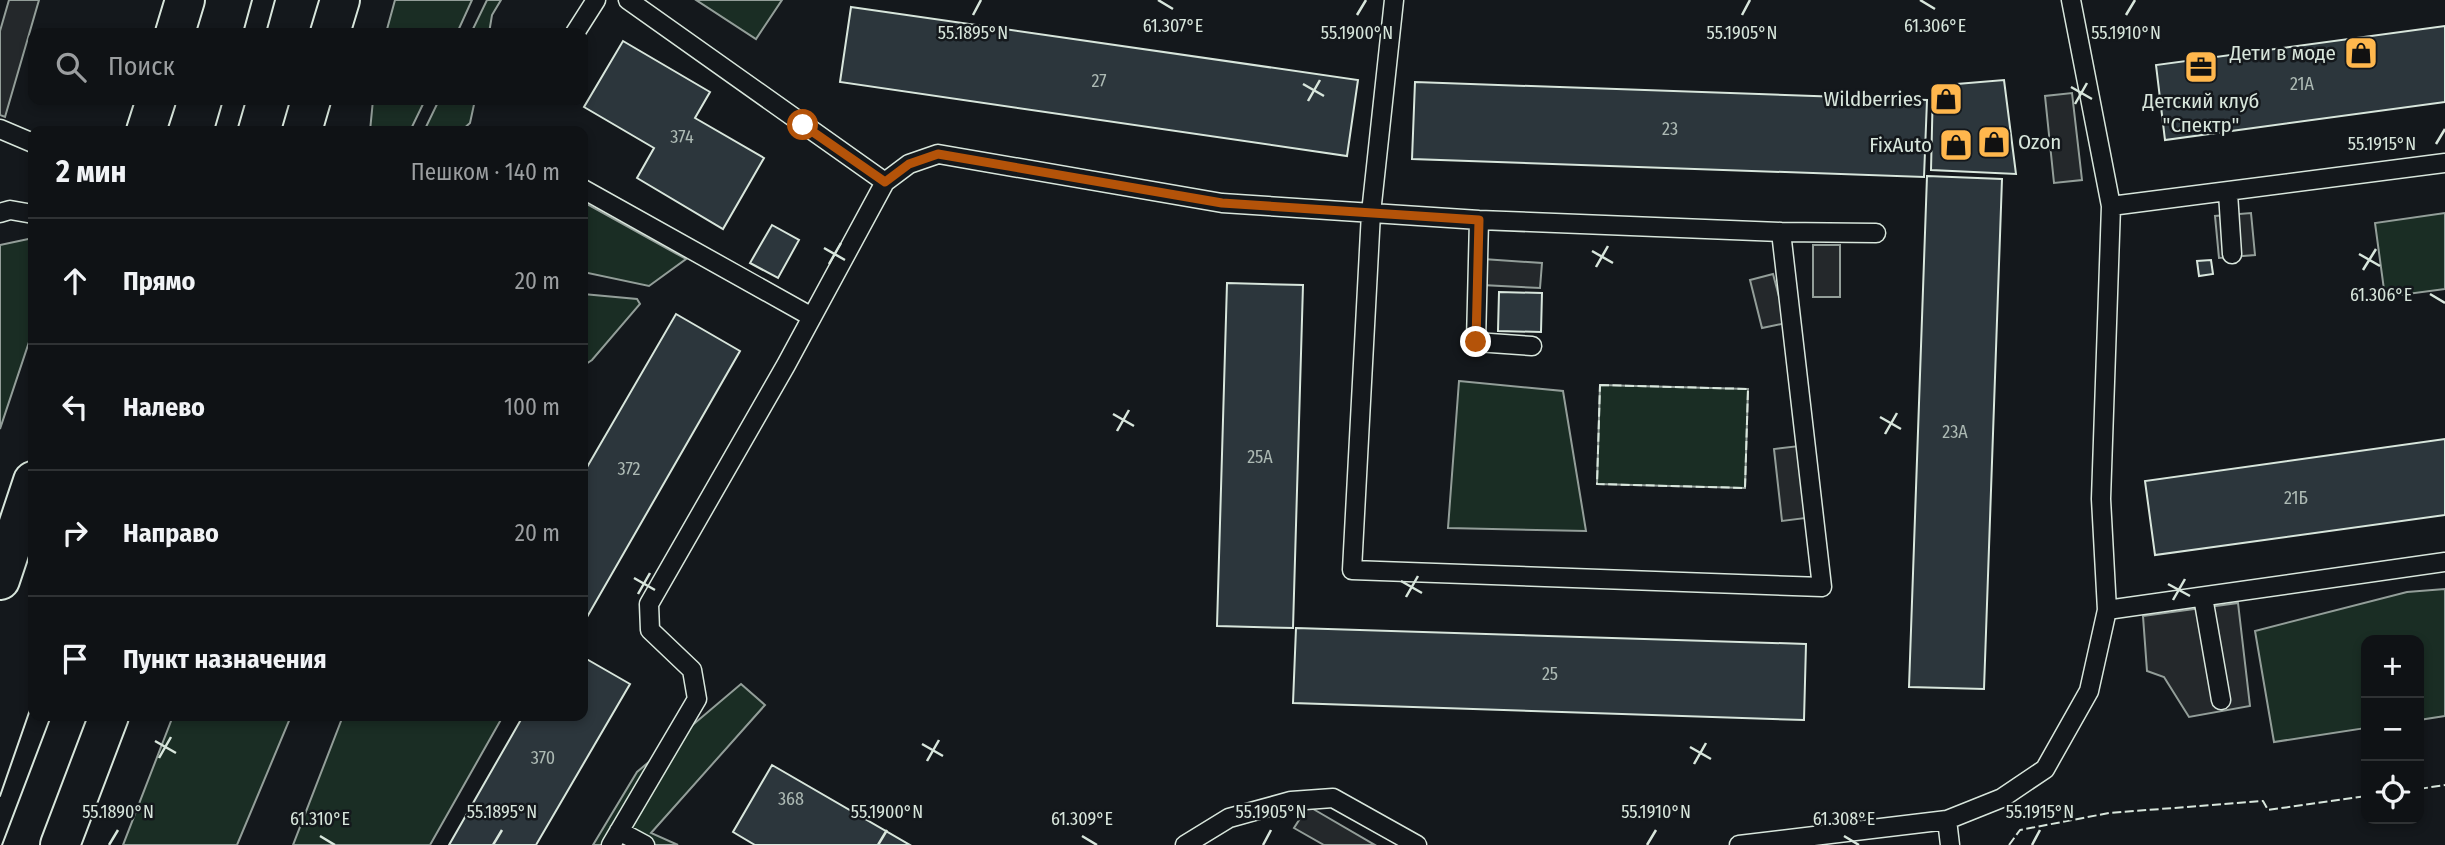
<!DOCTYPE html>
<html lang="ru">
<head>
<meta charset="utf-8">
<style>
	body { margin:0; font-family:"Fira Sans Condensed",sans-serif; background:#1d2022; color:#f1f3f6 }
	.controls { position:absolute; right:21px; bottom:21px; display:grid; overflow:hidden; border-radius:14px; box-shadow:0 4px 10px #0003 }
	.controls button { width:63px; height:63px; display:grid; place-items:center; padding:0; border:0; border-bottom:2px solid #2f3234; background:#0f1215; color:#f1f3f6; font:35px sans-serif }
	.stop { position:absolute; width:21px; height:21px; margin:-16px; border:5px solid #b45309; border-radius:50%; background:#fff }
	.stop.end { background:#b45309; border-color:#fff; box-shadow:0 2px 7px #0008 }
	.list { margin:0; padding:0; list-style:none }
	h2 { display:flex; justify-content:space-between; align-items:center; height:91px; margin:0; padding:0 28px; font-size:30px }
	h2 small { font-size:23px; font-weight:400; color:#9b9ea0 }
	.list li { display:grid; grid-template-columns:46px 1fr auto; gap:21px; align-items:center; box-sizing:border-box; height:126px; padding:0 28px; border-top:2px solid #2f3234 }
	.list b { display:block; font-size:26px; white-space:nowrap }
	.list em { font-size:23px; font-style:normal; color:#9b9ea0 }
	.icon { flex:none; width:38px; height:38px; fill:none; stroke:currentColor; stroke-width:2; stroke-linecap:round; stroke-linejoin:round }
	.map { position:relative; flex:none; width:2445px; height:845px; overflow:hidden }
	.search { position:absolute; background:#0f1215; box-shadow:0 4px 10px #0003; left:28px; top:28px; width:560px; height:77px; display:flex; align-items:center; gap:18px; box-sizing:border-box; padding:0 24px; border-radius:14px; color:#9b9ea0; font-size:26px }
	.panel { position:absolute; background:#0f1215; box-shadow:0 4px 10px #0003; left:28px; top:126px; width:560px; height:595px; border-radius:14px }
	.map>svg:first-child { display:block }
	.green { fill:#1a2d24; stroke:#939e99; stroke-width:2 }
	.parking { fill:#24282b; stroke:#939e99; stroke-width:2 }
	.building { fill:#2c363c; stroke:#d8e6dc; stroke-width:2 }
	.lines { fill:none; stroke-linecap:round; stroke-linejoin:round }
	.service-casing { stroke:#d8e6dc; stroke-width:21 }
	.primary-casing { stroke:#d8e6dc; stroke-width:42 }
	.service { stroke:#14181c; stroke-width:18 }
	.primary { stroke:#14181c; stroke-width:38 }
	.tram { stroke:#d8e6dc; stroke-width:2 }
	.fence { stroke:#d8e6dc; stroke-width:2; stroke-dasharray:9 3.5; stroke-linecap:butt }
	.route { stroke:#b45309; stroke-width:9 }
	.ticks { fill:none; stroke:#d8e6dc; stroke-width:2.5 }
	.labels { text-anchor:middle; stroke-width:5; stroke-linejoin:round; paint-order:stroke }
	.number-label { font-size:18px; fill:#adbab4 }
	.poi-label { font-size:21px; fill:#d8e6dc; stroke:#14181c; text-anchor:end }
	.ticks-label { font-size:18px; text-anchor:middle; fill:#d8e6dc; stroke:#14181c; stroke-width:5; stroke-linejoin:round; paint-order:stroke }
</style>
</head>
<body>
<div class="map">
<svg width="2445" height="845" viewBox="0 0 2445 845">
	<rect width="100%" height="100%" fill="#14181c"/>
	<path class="green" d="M395 0H472L457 33H386Z
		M487 0H501L492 15 489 33H471Z
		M696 0H782L756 39Z
		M373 100H425L410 131H370Z
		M439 100H475L470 123 461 131H424Z
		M583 202 686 259 649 286 583 272Z
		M2445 213V289L2385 297 2375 223Z
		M33 238V330L0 429V245Z
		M583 294 637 299 640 304 592 360 583 366Z
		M1459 381 1563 391 1586 531 1448 528Z
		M1600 385 1748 389 1745 488 1597 484Z
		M2445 589V716L2419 720V640H2366V728L2274 742 2255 631 2407 592Z
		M741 684 765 705 651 833 678 845H593L637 772Z
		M173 716H291L237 845H123Z
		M343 716H503L430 845H293Z"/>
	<path class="parking" d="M9 0H39L5 117 0 115V31Z
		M2072 93 2082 180 2054 183 2045 96Z
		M2251 213 2255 255 2219 258 2215 216Z
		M1813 245H1840V297H1813Z
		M1483 259 1542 263 1540 288 1482 285Z
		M1773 274 1786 323 1762 328 1750 280Z
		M1799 446 1806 518 1782 521 1774 449Z
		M2238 603 2250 706 2189 717 2164 677 2147 671 2143 616Z
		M1308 806 1375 845H1324L1294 828Z"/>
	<path class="building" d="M851 7 1358 80 1347 156 840 82Z
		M2445 26V102L2165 140 2156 65Z
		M623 41 710 92 695 118 764 158 723 229 637 178 654 148 584 107Z
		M2004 80 2016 174 1931 170 1933 86Z
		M1415 82 1927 100 1924 177 1412 159Z
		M1927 176 2002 179 1984 689 1909 687Z
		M772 225 799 240 778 278 750 263Z
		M2211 260 2213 274 2199 276 2197 261Z
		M1227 283 1303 285 1293 628 1217 626Z
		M1499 292 1542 293 1541 332 1498 331Z
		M676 314 740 351 583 624V474Z
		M2445 439V515L2155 555 2145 481Z
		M1296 628 1806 644 1804 720 1293 703Z
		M583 657 630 684 536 845H449L523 716H583Z
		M772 765 910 845H755L733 832Z"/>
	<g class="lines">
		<defs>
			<path id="service" d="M628 0 885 182
				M575 33 596 0
				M0 129 33 143
				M583 189 812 317
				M2228 193 2232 254
				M2111 206 2445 163
				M0 213 10 210 33 214
				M1479 220 1476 342 1532 346
				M1781 232 1876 233
				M2203 597 2221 700
				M2107 610 2445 562
				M1947 820 1950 845
				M619 831 645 845
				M611 845 697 699 692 670 650 630 649 604 786 365 885 182 909 164 938 154 1222 203 1479 220 1781 232 1822 587 1352 570 1371 213 1394 0
				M1185 845 1229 818 1291 801 1333 798 1417 845
				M1739 845 1947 820 2002 798 2045 769 2089 691 2107 610 2101 499 2111 206 2071 0"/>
			<path id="primary" d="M175 33 185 0
				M330 33 340 0
				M146 131 156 100
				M302 131 311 100
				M0 580 33 481
				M60 845 109 716"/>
		</defs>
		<use href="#service" class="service-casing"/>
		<use href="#primary" class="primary-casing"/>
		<use href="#service" class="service"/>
		<use href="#primary" class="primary"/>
		<path class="tram" d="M243 33 252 0
			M266 33 275 0
			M214 131 223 100
			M237 131 246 100
			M0 796 33 701
			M2 845 51 716"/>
		<path class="fence" d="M1600 385 1748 389 1745 488 1597 484Z
			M2419 789 2445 785
			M2009 845 2020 830 2109 813 2263 801 2268 810 2366 796"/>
	</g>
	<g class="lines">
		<path class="route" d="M803 125 885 182 909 164 938 154 1222 203 1479 220 1476 342"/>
	</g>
	<path class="ticks" d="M1158 0 1173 9M1920 0 1935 9M973 15 981 0M1357 15 1366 0M1742 15 1750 0M2126 15 2135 0M1303 84 1324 96M2071 87 2092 99M1308 101 1320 80M2075 104 2087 83M2436 144 2445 129M824 248 845 260M1592 251 1613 263M2359 254 2380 266M829 264 841 243M1596 267 1608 246M2363 270 2376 249M2430 294 2445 303M1113 414 1134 426M1880 417 1901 429M1117 431 1129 410M1885 434 1897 413M634 578 655 590M1401 581 1422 593M2168 584 2190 596M638 594 650 573M1406 597 1418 576M2173 600 2185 579M155 741 176 753M922 744 943 756M1690 747 1711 759M159 758 171 737M927 761 939 740M1694 764 1706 743M320 836 335 845M1082 836 1097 845M1844 836 1859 845M109 845 118 830M493 845 502 830M878 845 887 830M1263 845 1271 830M1647 845 1656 830M2032 845 2040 830"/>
	<defs>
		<symbol id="shop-square" viewBox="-11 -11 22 22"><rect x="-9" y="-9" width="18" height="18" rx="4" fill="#ffb74d" stroke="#14181c"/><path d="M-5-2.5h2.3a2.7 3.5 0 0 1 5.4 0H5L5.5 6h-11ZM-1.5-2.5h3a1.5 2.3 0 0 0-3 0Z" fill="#111"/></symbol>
		<symbol id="office-square" viewBox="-11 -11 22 22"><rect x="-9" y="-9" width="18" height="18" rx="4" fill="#ffb74d" stroke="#14181c"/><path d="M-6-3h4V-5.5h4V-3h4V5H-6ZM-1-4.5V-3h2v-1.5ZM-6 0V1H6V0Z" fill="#111"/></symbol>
	</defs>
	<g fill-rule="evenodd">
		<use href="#shop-square" x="2342" y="34" width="38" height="38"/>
		<use href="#office-square" x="2182" y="48" width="38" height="38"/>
		<use href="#shop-square" x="1927" y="80" width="38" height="38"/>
		<use href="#shop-square" x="1975" y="123" width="38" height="38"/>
		<use href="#shop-square" x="1937" y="126" width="38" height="38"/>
	</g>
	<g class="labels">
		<g class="number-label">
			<text x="1099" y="87">27</text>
			<text x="2302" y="90">21А</text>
			<text x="1670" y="135">23</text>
			<text x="682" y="143">374</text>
			<text x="1955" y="438">23А</text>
			<text x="1260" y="463">25А</text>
			<text x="629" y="475">372</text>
			<text x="2296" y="504">21Б</text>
			<text x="1550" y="680">25</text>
			<text x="543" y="764">370</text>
			<text x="791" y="805">368</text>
		</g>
		<g class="poi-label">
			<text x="2336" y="60">Дети в моде</text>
			<text x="1922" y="106">Wildberries</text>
			<text x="2201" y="108" text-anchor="middle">Детский клуб<tspan x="2201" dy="24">"Спектр"</tspan></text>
			<text x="2018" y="149" text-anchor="start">Ozon</text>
			<text x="1932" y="152">FixAuto</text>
		</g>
	</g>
	<g class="ticks-label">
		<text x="1935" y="32">61.306°E</text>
		<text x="1173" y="32">61.307°E</text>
		<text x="973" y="39">55.1895°N</text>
		<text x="1357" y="39">55.1900°N</text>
		<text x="1742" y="39">55.1905°N</text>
		<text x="2126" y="39">55.1910°N</text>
		<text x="2382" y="150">55.1915°N</text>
		<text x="2381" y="301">61.306°E</text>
		<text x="118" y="818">55.1890°N</text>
		<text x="502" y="818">55.1895°N</text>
		<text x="887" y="818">55.1900°N</text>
		<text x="1271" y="818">55.1905°N</text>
		<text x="1656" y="818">55.1910°N</text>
		<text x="2040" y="818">55.1915°N</text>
		<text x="320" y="825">61.310°E</text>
		<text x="1082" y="825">61.309°E</text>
		<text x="1844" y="825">61.308°E</text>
	</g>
</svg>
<div class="controls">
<button>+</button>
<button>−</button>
<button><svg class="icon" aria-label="locate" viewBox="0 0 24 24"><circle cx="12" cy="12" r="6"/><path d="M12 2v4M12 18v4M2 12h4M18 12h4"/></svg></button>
</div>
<div class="stop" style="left:803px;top:125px"></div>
<div class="stop end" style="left:1476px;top:342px"></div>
<div class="search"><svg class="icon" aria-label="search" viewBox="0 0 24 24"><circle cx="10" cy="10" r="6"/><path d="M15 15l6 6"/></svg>Поиск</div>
<section class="panel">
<h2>2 мин<small>Пешком · 140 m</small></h2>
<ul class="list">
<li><svg class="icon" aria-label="ahead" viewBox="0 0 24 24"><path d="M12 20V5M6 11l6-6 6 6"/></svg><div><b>Прямо</b></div><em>20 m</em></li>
<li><svg class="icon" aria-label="left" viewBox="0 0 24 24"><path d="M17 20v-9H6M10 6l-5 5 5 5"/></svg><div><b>Налево</b></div><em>100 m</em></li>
<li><svg class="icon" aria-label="right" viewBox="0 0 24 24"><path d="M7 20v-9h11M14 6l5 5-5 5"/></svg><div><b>Направо</b></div><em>20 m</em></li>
<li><svg class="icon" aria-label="arrive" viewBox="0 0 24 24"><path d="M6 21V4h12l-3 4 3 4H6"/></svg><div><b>Пункт назначения</b></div></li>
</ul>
</section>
</div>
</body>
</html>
